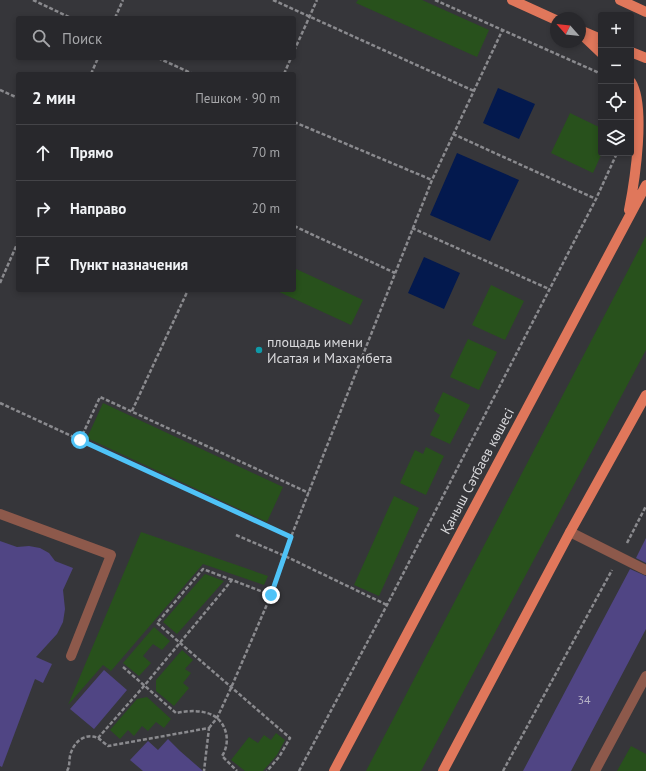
<!DOCTYPE html>
<html lang="ru">
<head>
<meta charset="utf-8">
<style>
	body { margin:0; font-family:"PT Sans",sans-serif; background:#343438; color:#f1f3f6 }
	.controls { position:absolute; right:12px; top:12px; display:grid; overflow:hidden; border-radius:4px; box-shadow:0 2px 6px #0003 }
	.controls button { width:36px; height:36px; display:grid; place-items:center; padding:0; border:0; border-bottom:1px solid #444448; background:#28282c; color:#f1f3f6; font:20px sans-serif }
	.compass { position:absolute; left:550px; top:12px; width:36px; height:36px; border-radius:50%; background:#28282c; box-shadow:0 2px 6px #0003; rotate:297deg }
	.stop { position:absolute; width:12px; height:12px; margin:-9px; border:3px solid #4fc3f7; border-radius:50%; background:#fff }
	.stop.end { background:#4fc3f7; border-color:#fff; box-shadow:0 1px 4px #0008 }
	.list { margin:0; padding:0; list-style:none }
	h2 { display:flex; justify-content:space-between; align-items:center; height:52px; margin:0; padding:0 16px; font-size:17px }
	h2 small { font-size:13px; font-weight:400; color:#a5a6a9 }
	.list li { display:grid; grid-template-columns:26px 1fr auto; gap:12px; align-items:center; box-sizing:border-box; height:56px; padding:0 16px; border-top:1px solid #444448 }
	.list b { display:block; font-size:15px; white-space:nowrap }
	.list em { font-size:13px; font-style:normal; color:#a5a6a9 }
	.icon { flex:none; width:22px; height:22px; fill:none; stroke:currentColor; stroke-width:2; stroke-linecap:round; stroke-linejoin:round }
	.map { position:relative; flex:none; width:646px; height:771px; overflow:hidden }
	.search { position:absolute; background:#28282c; box-shadow:0 2px 6px #0003; left:16px; top:16px; width:280px; height:44px; display:flex; align-items:center; gap:10px; box-sizing:border-box; padding:0 14px; border-radius:4px; color:#a5a6a9; font-size:15px }
	.panel { position:absolute; background:#28282c; box-shadow:0 2px 6px #0003; left:16px; top:72px; width:280px; height:220px; border-radius:4px }
	.map>svg:first-child { display:block }
	.green { fill:#28511c }
	.water { fill:#03194e }
	.building { fill:#504584 }
	.lines { fill:none; stroke-linecap:round; stroke-linejoin:round }
	.path { stroke:#8a8a8e; stroke-width:2.5; stroke-dasharray:4 2; stroke-linecap:butt }
	.minor { stroke:#8d594b; stroke-width:10 }
	.major { stroke:#e0775b; stroke-width:10 }
	.route { stroke:#4fc3f7; stroke-width:5 }
	.culture-dot { fill:#0f9aa8; stroke:#36363a; stroke-width:1.5 }
	.labels { text-anchor:middle; stroke-width:3.5; stroke-linejoin:round; paint-order:stroke }
	.number-label { font-size:12px; fill:#b7b4c6 }
	.poi-label { font-size:14px; fill:#d9d9dc; stroke:#36363a; text-anchor:start }
	.street-label { font-size:14px; fill:#d9d9dc; stroke:#36363a }
</style>
</head>
<body>
<div class="map">
<svg width="646" height="771" viewBox="0 0 646 771">
	<rect width="100%" height="100%" fill="#36363a"/>
	<path class="green" d="M358 0H422L489 30 477 57 356 3Z
		M570 113 601 128V153H602L593 173 551 153Z
		M646 236V350L421 771H366Z
		M294 268 363 300 351 325 275 290H294Z
		M491 285 524 301 505 340 472 325Z
		M468 339 497 352 479 390 450 377Z
		M443 392 470 405 450 444 430 435 440 415 434 411Z
		M103 403 283 487 267 522 87 438Z
		M426 447 444 456 426 495 400 483 415 450 423 454Z
		M394 496 419 508 379 596 354 585Z
		M141 532 268 576 264 585 203 564 111 671 103 665 68 705Z
		M205 574 224 581 177 634 163 622Z
		M154 627 170 641 162 650 153 644 143 656 151 663 139 676 123 663Z
		M182 650 193 660 185 669 191 673 183 683 189 688 174 706 156 691V680Z
		M147 697 171 719 164 728 156 722 148 731 142 726 134 736 128 730 120 739 110 730 137 699Z
		M276 733 285 740 277 755 263 771H245L231 760 249 737 258 743 264 735 271 740Z
		M631 746 646 754V771H617Z"/>
	<path class="water" d="M498 88 535 104 519 139 483 123Z
		M457 153 519 180 490 241 430 215Z
		M424 257 460 273 444 309 408 293Z"/>
	<path class="building" d="M646 538V563L636 558Z
		M0 541 17 547 29 546 40 548 49 553 55 561 73 568 63 590 65 609 63 622 57 634 36 657 52 664 43 683 35 679 2 767 0 766Z
		M630 569 646 576V629L571 771H523Z
		M104 670 127 690 94 729 70 709Z
		M168 739 180 751 203 771H143L130 760 148 741 158 750Z"/>
	<g class="lines">
		<path class="path" d="M33 0 71 18
			M273 0 474 91
			M435 0 597 72 601 76
			M115 18 123 0
			M294 51 317 0
			M158 58 193 74
			M91 74 98 58
			M284 74 291 58
			M0 90 18 98
			M294 122 432 180
			M453 134 596 199
			M294 226 395 273
			M412 228 549 289
			M0 283 18 242
			M0 403 291 537
			M132 411 188 290
			M80 440 100 397 309 493
			M236 535 285 556 387 605
			M627 543 646 506
			M232 580 203 569 157 623 290 738 279 757 267 771
			M123 667 176 713C186 711 197 710 207 713 226 718 232 741 222 756L237 771
			M209 728 217 718 231 688 271 595 291 537 432 180 502 31
			M98 738 144 686 232 580 271 595
			M67 771C70 766 69 761 70 756 73 743 84 732 98 738 101 740 105 744 108 746L209 728 204 771
			M299 771 387 605 596 199 617 153
			M503 771 612 570"/>
		<path class="minor" d="M0 514 111 555 71 656
			M570 532 646 570
			M595 771 646 676"/>
		<path class="major" d="M512 0 556 20
			M620 0 646 12
			M580 30 601 39
			M580 33 601 53
			M631 52 646 58
			M629 210C635 180 646 106 631 82
			M334 771 646 185
			M443 771 570 532 646 395"/>
	</g>
	<g class="lines">
		<path class="route" d="M80 440 291 537 271 595"/>
	</g>
	<circle class="culture-dot" cx="259" cy="350" r="4"/>
	<g class="labels">
		<g class="number-label">
			<text x="584" y="704">34</text>
		</g>
		<g class="poi-label">
			<text x="267" y="347">площадь имени<tspan x="267" dy="16">Исатая и Махамбета</tspan></text>
		</g>
		<g class="street-label">
			<text transform="translate(477 471) rotate(-62)" y="5">Қаныш Сәтбаев көшесі</text>
		</g>
	</g>
</svg>
<div class="controls">
<button>+</button>
<button>−</button>
<button><svg class="icon" aria-label="locate" viewBox="0 0 24 24"><circle cx="12" cy="12" r="6"/><path d="M12 2v4M12 18v4M2 12h4M18 12h4"/></svg></button>
<button><svg class="icon" aria-label="layers" viewBox="0 0 24 24"><path d="M12 4l9 5-9 5-9-5zM3 14l9 5 9-5"/></svg></button>
</div>
<svg class="compass" viewBox="-18 -18 36 36"><path d="M0-13l5 13h-10z" fill="#e53935"/><path d="M0 13l5-13h-10z" fill="#a5a6a9"/></svg>
<div class="stop" style="left:80px;top:440px"></div>
<div class="stop end" style="left:271px;top:595px"></div>
<div class="search"><svg class="icon" aria-label="search" viewBox="0 0 24 24"><circle cx="10" cy="10" r="6"/><path d="M15 15l6 6"/></svg>Поиск</div>
<section class="panel">
<h2>2 мин<small>Пешком · 90 m</small></h2>
<ul class="list">
<li><svg class="icon" aria-label="ahead" viewBox="0 0 24 24"><path d="M12 20V5M6 11l6-6 6 6"/></svg><div><b>Прямо</b></div><em>70 m</em></li>
<li><svg class="icon" aria-label="right" viewBox="0 0 24 24"><path d="M7 20v-9h11M14 6l5 5-5 5"/></svg><div><b>Направо</b></div><em>20 m</em></li>
<li><svg class="icon" aria-label="arrive" viewBox="0 0 24 24"><path d="M6 21V4h12l-3 4 3 4H6"/></svg><div><b>Пункт назначения</b></div></li>
</ul>
</section>
</div>
</body>
</html>
